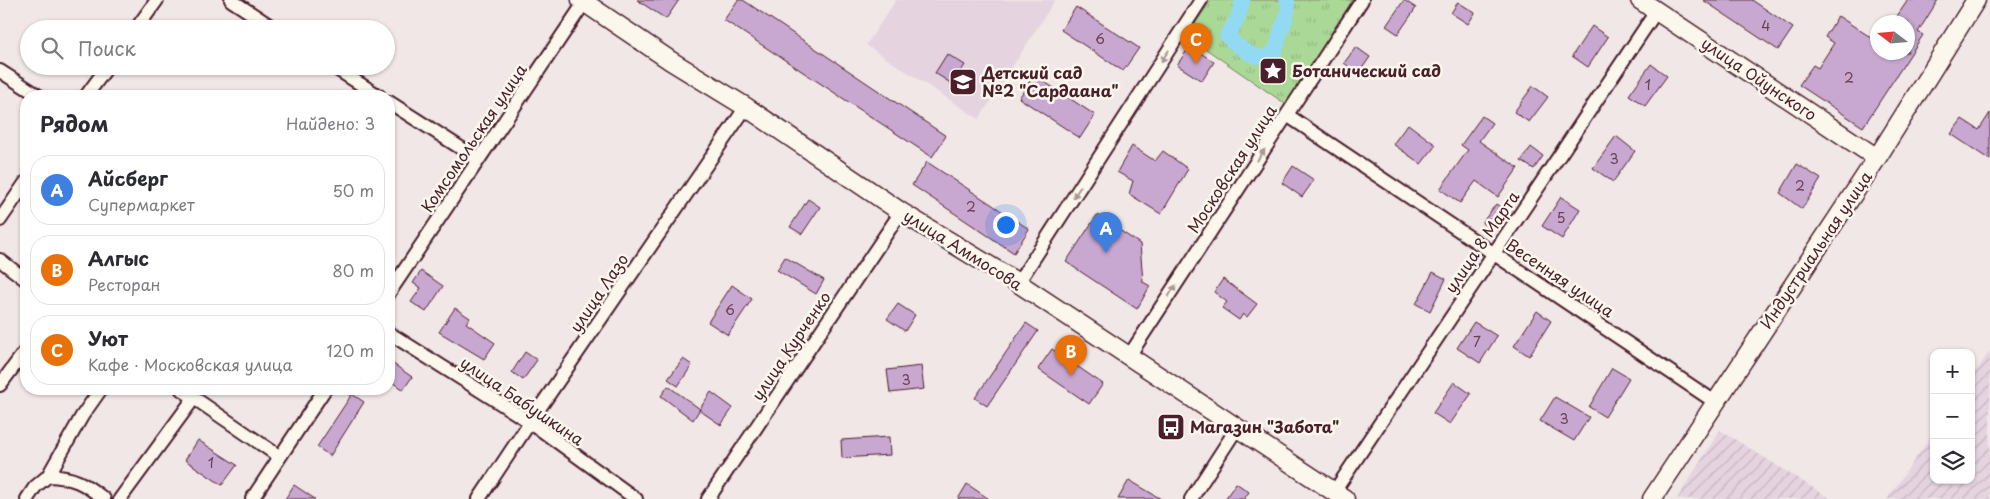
<!DOCTYPE html>
<html lang="ru">
<head>
<meta charset="utf-8">
<style>
	body { margin:0; font-family:"Playpen Sans",sans-serif; background:#f2f2f3; color:#2b2b33 }
	.controls { position:absolute; right:15px; bottom:15px; display:grid; overflow:hidden; border-radius:10px; box-shadow:0 1px 4px #0004 }
	.controls button { width:45px; height:45px; display:grid; place-items:center; padding:0; border:0; border-bottom:1px solid #e1e1e2; background:#fff; color:#2b2b33; font:25px sans-serif }
	.compass { position:absolute; left:1870px; top:15px; width:45px; height:45px; border-radius:50%; background:#fff; box-shadow:0 1px 4px #0004; rotate:286deg }
	.you { position:absolute; left:1005px; top:224px; width:18px; height:18px; margin:-12px; border:4px solid #fff; border-radius:50%; background:#1a73e8; box-shadow:0 0 0 8px #1a73e833 }
	.badge { display:grid; place-items:center; width:32px; height:32px; border-radius:50%; background:#4a1f2b; color:#fff; font-size:16px; font-weight:700 }
	.pin { position:absolute; translate:-50% -41px; filter:drop-shadow(0 1px 2px #0008) }
	.pin::after { content:''; position:absolute; top:26px; width:18px; height:15px; background:inherit; clip-path:polygon(0 0,100% 0,50% 100%) }
	.list { margin:0; padding:0; list-style:none }
	h2 { display:flex; justify-content:space-between; align-items:center; height:65px; margin:0; padding:0 20px; font-size:21px }
	h2 small { font-size:16px; font-weight:400; color:#7c7c81 }
	.list li { display:grid; grid-template-columns:32px 1fr auto; gap:15px; align-items:center; box-sizing:border-box; height:70px; margin:0 10px 10px; padding:0 10px; border:1px solid #e1e1e2; border-radius:20px }
	.list b { display:block; font-size:19px; white-space:nowrap }
	.list p { margin:0; font-size:16px; white-space:nowrap; color:#7c7c81 }
	.list em { font-size:16px; font-style:normal; color:#7c7c81 }
	.icon { flex:none; width:28px; height:28px; fill:none; stroke:currentColor; stroke-width:2; stroke-linecap:round; stroke-linejoin:round }
	.map { position:relative; flex:none; width:1990px; height:499px; overflow:hidden }
	.search { position:absolute; background:#fff; box-shadow:0 1px 4px #0004; left:20px; top:20px; width:375px; height:55px; display:flex; align-items:center; gap:12px; box-sizing:border-box; padding:0 18px; border-radius:28px; color:#7c7c81; font-size:19px }
	.panel { position:absolute; background:#fff; box-shadow:0 1px 4px #0004; left:20px; top:90px; width:375px; height:305px; border-radius:20px }
	.map>svg:first-child { display:block }
	.built { fill:#e5d4e0 }
	.industrial { fill:url(#industrial-furrows) }
	.park { fill:url(#park-tufts); stroke:#7a7c61 }
	.lines { fill:none; stroke-linecap:round; stroke-linejoin:round }
	.canal { stroke:#92daf4; stroke-width:15 }
	.building { fill:#c8a7d1; stroke:#4a1f2b }
	.minor-casing { stroke:#4a1f2b; stroke-width:16 }
	.secondary-casing { stroke:#4a1f2b; stroke-width:21 }
	.minor { stroke:#fbf7ec; stroke-width:12 }
	.secondary { stroke:#fbf7ec; stroke-width:18 }
	.oneway { fill:#ab9695 }
	.labels { text-anchor:middle; stroke-width:5; stroke-linejoin:round; paint-order:stroke }
	.number-label { font-size:14px; fill:#6a4154 }
	.poi-label { font-size:16px; font-weight:bold; fill:#4a1f2b; stroke:#fbf7ec; text-anchor:start }
	.street-label { font-size:16px; fill:#4a1f2b; stroke:#fbf7ec }
</style>
</head>
<body>
<div class="map">
<svg width="1990" height="499" viewBox="0 0 1990 499">
	<defs>
		<pattern id="industrial-furrows" width="10" height="10" patternUnits="userSpaceOnUse" patternTransform="scale(1.25)"><rect width="10" height="10" fill="#e5d4e0"/><path d="M-1 1l2-2M0 10L10 0M9 11l2-2" fill="none" stroke="#c6b6c0"/></pattern>
		<pattern id="park-tufts" width="24" height="20" patternUnits="userSpaceOnUse" patternTransform="scale(1.25)"><rect width="24" height="20" fill="#aad897"/><path d="M3 7l-1-3M5 7V3M7 7l1-3M15 17l-1-3M17 17v-4M19 17l1-3" fill="none" stroke="#94b982"/></pattern>
	</defs>
	<rect width="100%" height="100%" fill="#f1e7e7"/>
	<filter id="ink" filterUnits="userSpaceOnUse"><feTurbulence type="fractalNoise" baseFrequency=".02" numOctaves="2"/><feDisplacementMap in="SourceGraphic" scale="10" xChannelSelector="R" yChannelSelector="G"/><feConvolveMatrix kernelMatrix="1 2 1 2 8 2 1 2 1" color-interpolation-filters="sRGB"/></filter>
	<g filter="url(#ink)">
		<path class="built" d="M896 0H1055L979 119 866 45Z"/>
		<path class="industrial" d="M1990 351V499H1887L1934 432V480H1971V378Z
			M1720 430 1831 499H1677Z"/>
		<path class="park" d="M1211 0H1357L1287 105 1187 36Z"/>
		<g class="lines">
			<path class="canal" d="M1243 0 1237 20 1227 35C1230 41 1236 44 1241 48 1252 57 1270 64 1277 46 1279 41 1279 35 1281 30 1285 20 1290 12 1287 0"/>
		</g>
		<path class="building" d="M637 0H679L666 19Z
			M738 0H743L946 136 932 157 724 20Z
			M1404 0 1416 8 1398 34 1386 26Z
			M1703 0H1752L1793 28 1778 50Z
			M1908 0H1938L1918 32 1923 35 1863 127 1799 85 1813 65 1818 68 1834 43 1825 37 1838 16 1878 42V52H1908V22H1893Z
			M1458 2 1475 13 1468 24 1451 13Z
			M1076 7 1139 48 1123 71 1061 30Z
			M1592 26 1608 37 1588 67 1572 56Z
			M1190 46 1214 62 1202 81 1177 65Z
			M1356 47 1370 57 1358 74 1344 63Z
			M947 54 965 65 952 84 935 73Z
			M1651 64 1667 76 1645 106 1629 95Z
			M1034 75 1095 115 1080 138 1019 98Z
			M1533 86 1548 97 1529 122 1514 112Z
			M1990 113V160L1951 134 1962 119 1979 130Z
			M1482 116 1492 123 1479 141 1518 168 1498 197 1476 181 1460 203 1440 189 1468 150 1461 145Z
			M1408 124 1436 145 1421 164 1393 144Z
			M1616 136 1635 151 1613 182 1593 168Z
			M1132 146 1155 161 1163 151 1188 169 1161 214 1129 194 1133 181 1117 172Z
			M1531 147 1543 156 1534 169 1521 161Z
			M927 162 1029 229 1014 253 912 185Z
			M1797 164 1821 179 1802 209 1780 193Z
			M1293 166 1314 180 1302 197 1282 183Z
			M1561 197 1580 209 1562 239 1542 226Z
			M808 199 820 207 802 234 790 227Z
			M1496 204 1506 211 1492 230 1482 223Z
			M1097 215 1140 244 1143 282 1150 286 1137 309 1066 262Z
			M785 257 824 280 816 294 777 270Z
			M421 271 443 286 426 312 411 302 421 288 413 283Z
			M1433 272 1446 279 1430 311 1416 304Z
			M1223 279 1257 304 1247 317 1243 314 1239 320 1222 308 1227 302 1214 292Z
			M732 285 752 299 728 335 708 322Z
			M898 304 915 315 905 331 887 319Z
			M455 308 470 318 466 323 495 343 484 359 439 332Z
			M1537 311 1551 321 1529 356 1514 346Z
			M1474 322 1497 336 1480 363 1457 348Z
			M1026 323 1038 331 987 406 975 398Z
			M1052 349 1103 384 1089 404 1038 369Z
			M525 352 537 360 523 380 512 372Z
			M683 359 692 365 678 386 668 379Z
			M389 361 412 377 403 390 389 380Z
			M921 366 924 389 890 393 887 370Z
			M1612 368 1629 378 1605 417 1589 407Z
			M1454 382 1471 394 1450 424 1433 413Z
			M668 386 700 409 693 420 661 396Z
			M711 392 733 408 721 425 699 410Z
			M352 394 364 402 330 456 317 447Z
			M1555 397 1589 417 1574 441 1540 421Z
			M889 437 890 455 842 458 841 440Z
			M198 440 237 465 222 485 185 460Z
			M1129 480 1161 499H1118Z
			M1236 483 1249 492 1244 499H1225Z
			M967 484 989 499H958Z
			M294 485 315 499H285Z"/>
		<g class="lines">
			<defs>
				<path id="minor" d="M231 0 275 29
					M136 29 157 0
					M332 66 379 96
					M0 71 39 96
					M86 96 108 66
					M389 102 478 159
					M1287 115 1715 402
					M0 220 26 182
					M0 260 26 280
					M1018 283 1201 0
					M389 293 586 0
					M389 333 530 422 636 499
					M1129 356 1362 0
					M0 385 26 350
					M181 389 280 457
					M48 476 82 416 101 389
					M1334 492 1657 10
					M27 499 35 487 48 476C74 477 84 483 104 499
					M120 499 194 398
					M252 499 325 389
					M479 499 530 422 746 107
					M708 499 901 212
					M1191 499 1237 428"/>
				<path id="secondary" d="M581 0 671 61 746 107 901 212 1018 283 1345 499
					M1640 0 1877 158
					M1652 499 1877 158 1976 0"/>
			</defs>
			<use href="#minor" class="minor-casing"/>
			<use href="#secondary" class="secondary-casing"/>
			<use href="#minor" class="minor"/>
			<use href="#secondary" class="secondary"/>
		</g>
		<defs><path id="oneway-solid" d="M-6-.8H1V-3.2L6.5 0L1 3.2V.8H-6Z" transform="scale(1.25)"/></defs>
		<g class="oneway">
			<use href="#oneway-solid" transform="translate(1165 56) rotate(123)"/>
			<use href="#oneway-solid" transform="translate(1261 155) rotate(-57)"/>
			<use href="#oneway-solid" transform="translate(1077 192) rotate(123)"/>
			<use href="#oneway-solid" transform="translate(1172 291) rotate(-57)"/>
		</g>
	</g>
	<defs>
		<symbol id="sight-square" viewBox="-11 -11 22 22"><rect x="-9" y="-9" width="18" height="18" rx="4" fill="#4a1f2b" stroke="#fbf7ec"/><path d="M0-6L1.8-2.2L6-1.7L2.9 1.2L3.7 5.4L0 3.3L-3.7 5.4L-2.9 1.2L-6-1.7L-1.8-2.2Z" fill="#fff"/></symbol>
		<symbol id="school-square" viewBox="-11 -11 22 22"><rect x="-9" y="-9" width="18" height="18" rx="4" fill="#4a1f2b" stroke="#fbf7ec"/><path d="M0-5L7-2L0 1L-7-2ZM-4 1L0 2.5L4 1V4Q0 6-4 4Z" fill="#fff"/></symbol>
		<symbol id="bus-square" viewBox="-11 -11 22 22"><rect x="-9" y="-9" width="18" height="18" rx="4" fill="#4a1f2b" stroke="#fbf7ec"/><path d="M-5-6H5V4H4V6H2V4H-2V6H-4V4H-5ZM-3.5-4V0h7V-4ZM-3.5 1.2v1.5H-2V1.2ZM2 1.2v1.5H3.5V1.2Z" fill="#fff"/></symbol>
	</defs>
	<g fill-rule="evenodd">
		<use href="#sight-square" x="1257" y="55" width="32" height="32"/>
		<use href="#school-square" x="947" y="66" width="32" height="32"/>
		<use href="#bus-square" x="1155" y="411" width="32" height="32"/>
	</g>
	<g class="labels">
		<g class="number-label">
			<text x="1766" y="31">4</text>
			<text x="1100" y="44">6</text>
			<text x="1849" y="83">2</text>
			<text x="1648" y="90">1</text>
			<text x="1614" y="164">3</text>
			<text x="1800" y="191">2</text>
			<text x="971" y="212">2</text>
			<text x="1561" y="223">5</text>
			<text x="730" y="315">6</text>
			<text x="1477" y="347">7</text>
			<text x="906" y="385">3</text>
			<text x="1564" y="424">3</text>
			<text x="211" y="468">1</text>
		</g>
		<g class="poi-label">
			<text x="1292" y="77">Ботанический сад</text>
			<text x="982" y="79">Детский сад<tspan x="982" dy="18">№2 "Сардаана"</tspan></text>
			<text x="1190" y="433">Магазин "Забота"</text>
		</g>
		<g class="street-label">
			<text transform="translate(1759 79) rotate(34)" y="6">улица Ойунского</text>
			<text transform="translate(474 138) rotate(-56)" y="6">Комсомольская улица</text>
			<text transform="translate(1232 169) rotate(-57)" y="6">Московская улица</text>
			<text transform="translate(1482 242) rotate(-56)" y="6">улица 8 Марта</text>
			<text transform="translate(963 250) rotate(32)" y="6">улица Аммосова</text>
			<text transform="translate(1816 250) rotate(-56)" y="6">Индустриальная улица</text>
			<text transform="translate(1560 278) rotate(34)" y="6">Весенняя улица</text>
			<text transform="translate(599 293) rotate(-56)" y="6">улица Лазо</text>
			<text transform="translate(791 346) rotate(-56)" y="6">улица Курченко</text>
			<text transform="translate(522 401) rotate(34)" y="6">улица Бабушкина</text>
		</g>
	</g>
</svg>
<div class="controls">
<button>+</button>
<button>−</button>
<button><svg class="icon" aria-label="layers" viewBox="0 0 24 24"><path d="M12 4l9 5-9 5-9-5zM3 14l9 5 9-5"/></svg></button>
</div>
<svg class="compass" viewBox="-18 -18 36 36"><path d="M0-13l5 13h-10z" fill="#e53935"/><path d="M0 13l5-13h-10z" fill="#7c7c81"/></svg>
<div class="you"></div>
<div class="pin badge" style="left:1106px;top:253px;background:#3f7fe0">A</div>
<div class="pin badge" style="left:1071px;top:376px;background:#e8710a">B</div>
<div class="pin badge" style="left:1196px;top:64px;background:#e8710a">C</div>
<div class="search"><svg class="icon" aria-label="search" viewBox="0 0 24 24"><circle cx="10" cy="10" r="6"/><path d="M15 15l6 6"/></svg>Поиск</div>
<section class="panel">
<h2>Рядом<small>Найдено: 3</small></h2>
<ul class="list">
<li><span class="badge" style="background:#3f7fe0">A</span><div><b>Айсберг</b><p>Супермаркет</p></div><em>50 m</em></li>
<li><span class="badge" style="background:#e8710a">B</span><div><b>Алгыс</b><p>Ресторан</p></div><em>80 m</em></li>
<li><span class="badge" style="background:#e8710a">C</span><div><b>Уют</b><p>Кафе · Московская улица</p></div><em>120 m</em></li>
</ul>
</section>
</div>
</body>
</html>
